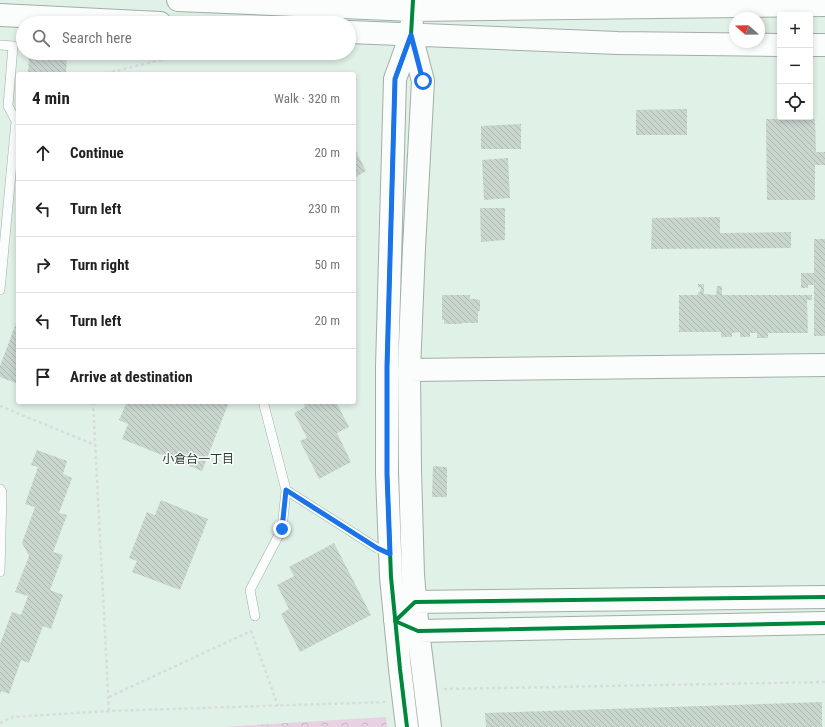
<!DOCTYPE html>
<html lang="en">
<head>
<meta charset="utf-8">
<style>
	body { margin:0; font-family:"Roboto Condensed","Noto Sans JP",sans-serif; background:#f6f6f6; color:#222 }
	.controls { position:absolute; right:12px; top:12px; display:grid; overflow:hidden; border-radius:4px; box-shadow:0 2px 6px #0003 }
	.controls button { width:36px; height:36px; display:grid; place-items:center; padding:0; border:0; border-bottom:1px solid #e0e0e0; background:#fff; color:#222; font:20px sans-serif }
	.compass { position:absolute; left:729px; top:12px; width:36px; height:36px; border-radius:50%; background:#fff; box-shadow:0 2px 6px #0003; rotate:290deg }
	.stop { position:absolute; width:12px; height:12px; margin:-9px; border:3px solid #1a73e8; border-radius:50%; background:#fff }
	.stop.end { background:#1a73e8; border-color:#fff; box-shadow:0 1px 4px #0008 }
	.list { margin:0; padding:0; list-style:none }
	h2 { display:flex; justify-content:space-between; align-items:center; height:52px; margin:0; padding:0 16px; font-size:17px }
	h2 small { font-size:13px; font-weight:400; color:#767676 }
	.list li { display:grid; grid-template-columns:26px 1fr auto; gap:12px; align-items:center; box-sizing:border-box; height:56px; padding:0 16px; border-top:1px solid #e0e0e0 }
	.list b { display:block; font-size:15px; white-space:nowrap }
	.list em { font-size:13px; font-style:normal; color:#767676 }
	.icon { flex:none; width:22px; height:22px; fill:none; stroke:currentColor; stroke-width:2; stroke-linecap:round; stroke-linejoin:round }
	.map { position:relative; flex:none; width:825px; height:727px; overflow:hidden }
	.search { position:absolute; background:#fff; box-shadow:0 2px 6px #0003; left:16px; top:16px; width:340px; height:44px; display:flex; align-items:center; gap:10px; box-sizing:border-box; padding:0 14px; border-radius:22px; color:#767676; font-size:15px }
	.panel { position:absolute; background:#fff; box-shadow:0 2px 6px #0003; left:16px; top:72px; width:340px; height:332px; border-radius:4px }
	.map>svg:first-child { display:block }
	.park { fill:url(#park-crowns) }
	.building { fill:url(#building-back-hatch) }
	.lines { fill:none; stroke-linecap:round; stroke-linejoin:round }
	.lane-casing { stroke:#a2afa7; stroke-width:10 }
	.secondary-casing { stroke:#a2afa7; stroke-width:24 }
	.path { stroke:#d7ddd9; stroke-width:2.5; stroke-dasharray:3 3; stroke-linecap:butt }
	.lane { stroke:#fafdfb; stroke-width:9 }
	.secondary { stroke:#fafdfb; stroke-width:22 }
	.cycleway-casing { stroke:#f8fffb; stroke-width:6 }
	.cycleway { stroke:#00873e; stroke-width:4 }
	.route { stroke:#1a73e8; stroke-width:5 }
	.labels { text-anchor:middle; stroke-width:3; stroke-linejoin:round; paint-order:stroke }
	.neighbourhood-label { font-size:12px; fill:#2c3931; stroke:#f8fffb }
</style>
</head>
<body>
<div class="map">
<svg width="825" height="727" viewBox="0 0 825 727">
	<defs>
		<pattern id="park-crowns" width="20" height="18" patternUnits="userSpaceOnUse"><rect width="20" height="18" fill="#e8d2e1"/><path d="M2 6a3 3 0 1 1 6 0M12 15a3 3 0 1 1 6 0" fill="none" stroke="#c7b5c2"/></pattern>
		<pattern id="building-back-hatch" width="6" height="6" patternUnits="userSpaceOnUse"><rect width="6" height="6" fill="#c9d6ce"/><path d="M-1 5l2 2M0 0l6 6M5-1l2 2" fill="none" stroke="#adb8b1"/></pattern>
	</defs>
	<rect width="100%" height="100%" fill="#e0f1e7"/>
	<path class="park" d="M386 717 387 727H221Z"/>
	<path class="building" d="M29 53H67L66 74H28Z
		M687 109V135H636V110Z
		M766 119H815L816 152H825V165H815V200H767Z
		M521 124V149H481V126Z
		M354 147 366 171 354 178Z
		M508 158 510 198 484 200 482 160Z
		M480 208H505V240L481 242Z
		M720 217V233L791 232V248L651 249 652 218Z
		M814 239H825V336H814V285H808V288H801V273H814Z
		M17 284H18V300H16Z
		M698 284H704V294L716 295 717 286H722V295H812V300H807L808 333H768V338H757V333H750V337H740V332L732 333V337H721V332H679V295H698V292H700L701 287H698Z
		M442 295H470V299H478V300H480V311H478V323H461L462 324H444V320H442Z
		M18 318V384L0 377V366Z
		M127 402H229L202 471 122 439 128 424 119 420Z
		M303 402H336L349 427 337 433 351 462 319 479 300 441 307 438 294 413 305 407Z
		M37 450 67 461 63 474 72 478 59 513 67 515 53 552 63 555 50 590 63 595 51 629 43 626 29 663 21 660 9 694 1 691 0 695V644L12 612 21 615 28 596 15 592 29 556 22 543 35 507 25 504 38 467 31 465Z
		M433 466 447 467V497H432Z
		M161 500 208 519 180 590 132 572 137 561 129 558 147 512 155 515Z
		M334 543 371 615 300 652 281 614 289 609 277 585 294 576 289 567Z
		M822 702V727H486L485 713Z"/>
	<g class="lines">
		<defs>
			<path id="lane" d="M0 45 13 46 8 106 16 121 0 290
				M264 402V405L286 490 377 548 389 553
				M0 489 2 492 0 572
				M255 616 250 590 282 529 286 490"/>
			<path id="secondary" d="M178 0 413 10 825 5
				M0 15 160 23
				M349 32 617 43 780 45
				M411 35 423 81 414 248 409 370 410 470 413 575 418 631 430 727
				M810 45H825
				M409 370 825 365
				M825 597 415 602 395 621 418 631 825 623
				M407 727 400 669 391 577 387 474V367L395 79 411 35 413 0"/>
		</defs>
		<use href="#lane" class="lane-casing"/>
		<use href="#secondary" class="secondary-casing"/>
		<path class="path" d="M107 74V73L190 53
			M93 402 109 711
			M0 406 95 445
			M444 689 825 682
			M109 697 251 631 278 706
			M0 723 13 717 109 711 386 702"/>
		<use href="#lane" class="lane"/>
		<use href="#secondary" class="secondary"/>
		<defs>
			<path id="cycleway" d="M825 597 415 602 395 621 418 631 825 623
				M407 727 400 669 391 577 387 474V367L395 79 411 35 413 0"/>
		</defs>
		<use href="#cycleway" class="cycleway-casing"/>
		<use href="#cycleway" class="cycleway"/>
	</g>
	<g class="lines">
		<path class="route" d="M282 529 286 490 377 548 390 554 387 474V367L395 79 411 35 423 81"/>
	</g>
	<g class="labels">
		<g class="neighbourhood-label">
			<text x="198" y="463">小倉台一丁目</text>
		</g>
	</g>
</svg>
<div class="controls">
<button>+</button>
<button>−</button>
<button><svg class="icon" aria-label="locate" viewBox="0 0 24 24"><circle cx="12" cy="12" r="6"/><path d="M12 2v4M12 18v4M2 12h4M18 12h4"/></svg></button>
</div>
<svg class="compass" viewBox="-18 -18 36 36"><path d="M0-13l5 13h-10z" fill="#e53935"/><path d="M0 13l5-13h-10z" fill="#767676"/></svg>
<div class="stop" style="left:423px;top:81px"></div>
<div class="stop end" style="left:282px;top:529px"></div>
<div class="search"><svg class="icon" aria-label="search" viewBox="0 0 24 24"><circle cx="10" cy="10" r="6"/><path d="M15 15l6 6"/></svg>Search here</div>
<section class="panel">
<h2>4 min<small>Walk · 320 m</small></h2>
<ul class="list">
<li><svg class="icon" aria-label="ahead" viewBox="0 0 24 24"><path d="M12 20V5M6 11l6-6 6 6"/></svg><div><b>Continue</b></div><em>20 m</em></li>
<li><svg class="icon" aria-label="left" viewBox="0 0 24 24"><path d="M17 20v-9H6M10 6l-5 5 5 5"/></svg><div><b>Turn left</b></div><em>230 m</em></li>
<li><svg class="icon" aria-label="right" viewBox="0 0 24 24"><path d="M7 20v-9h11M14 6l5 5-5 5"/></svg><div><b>Turn right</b></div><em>50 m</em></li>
<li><svg class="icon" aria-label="left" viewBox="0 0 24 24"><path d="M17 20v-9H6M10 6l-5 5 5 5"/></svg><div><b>Turn left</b></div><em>20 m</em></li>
<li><svg class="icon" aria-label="arrive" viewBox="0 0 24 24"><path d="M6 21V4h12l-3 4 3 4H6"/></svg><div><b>Arrive at destination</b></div></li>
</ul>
</section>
</div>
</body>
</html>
